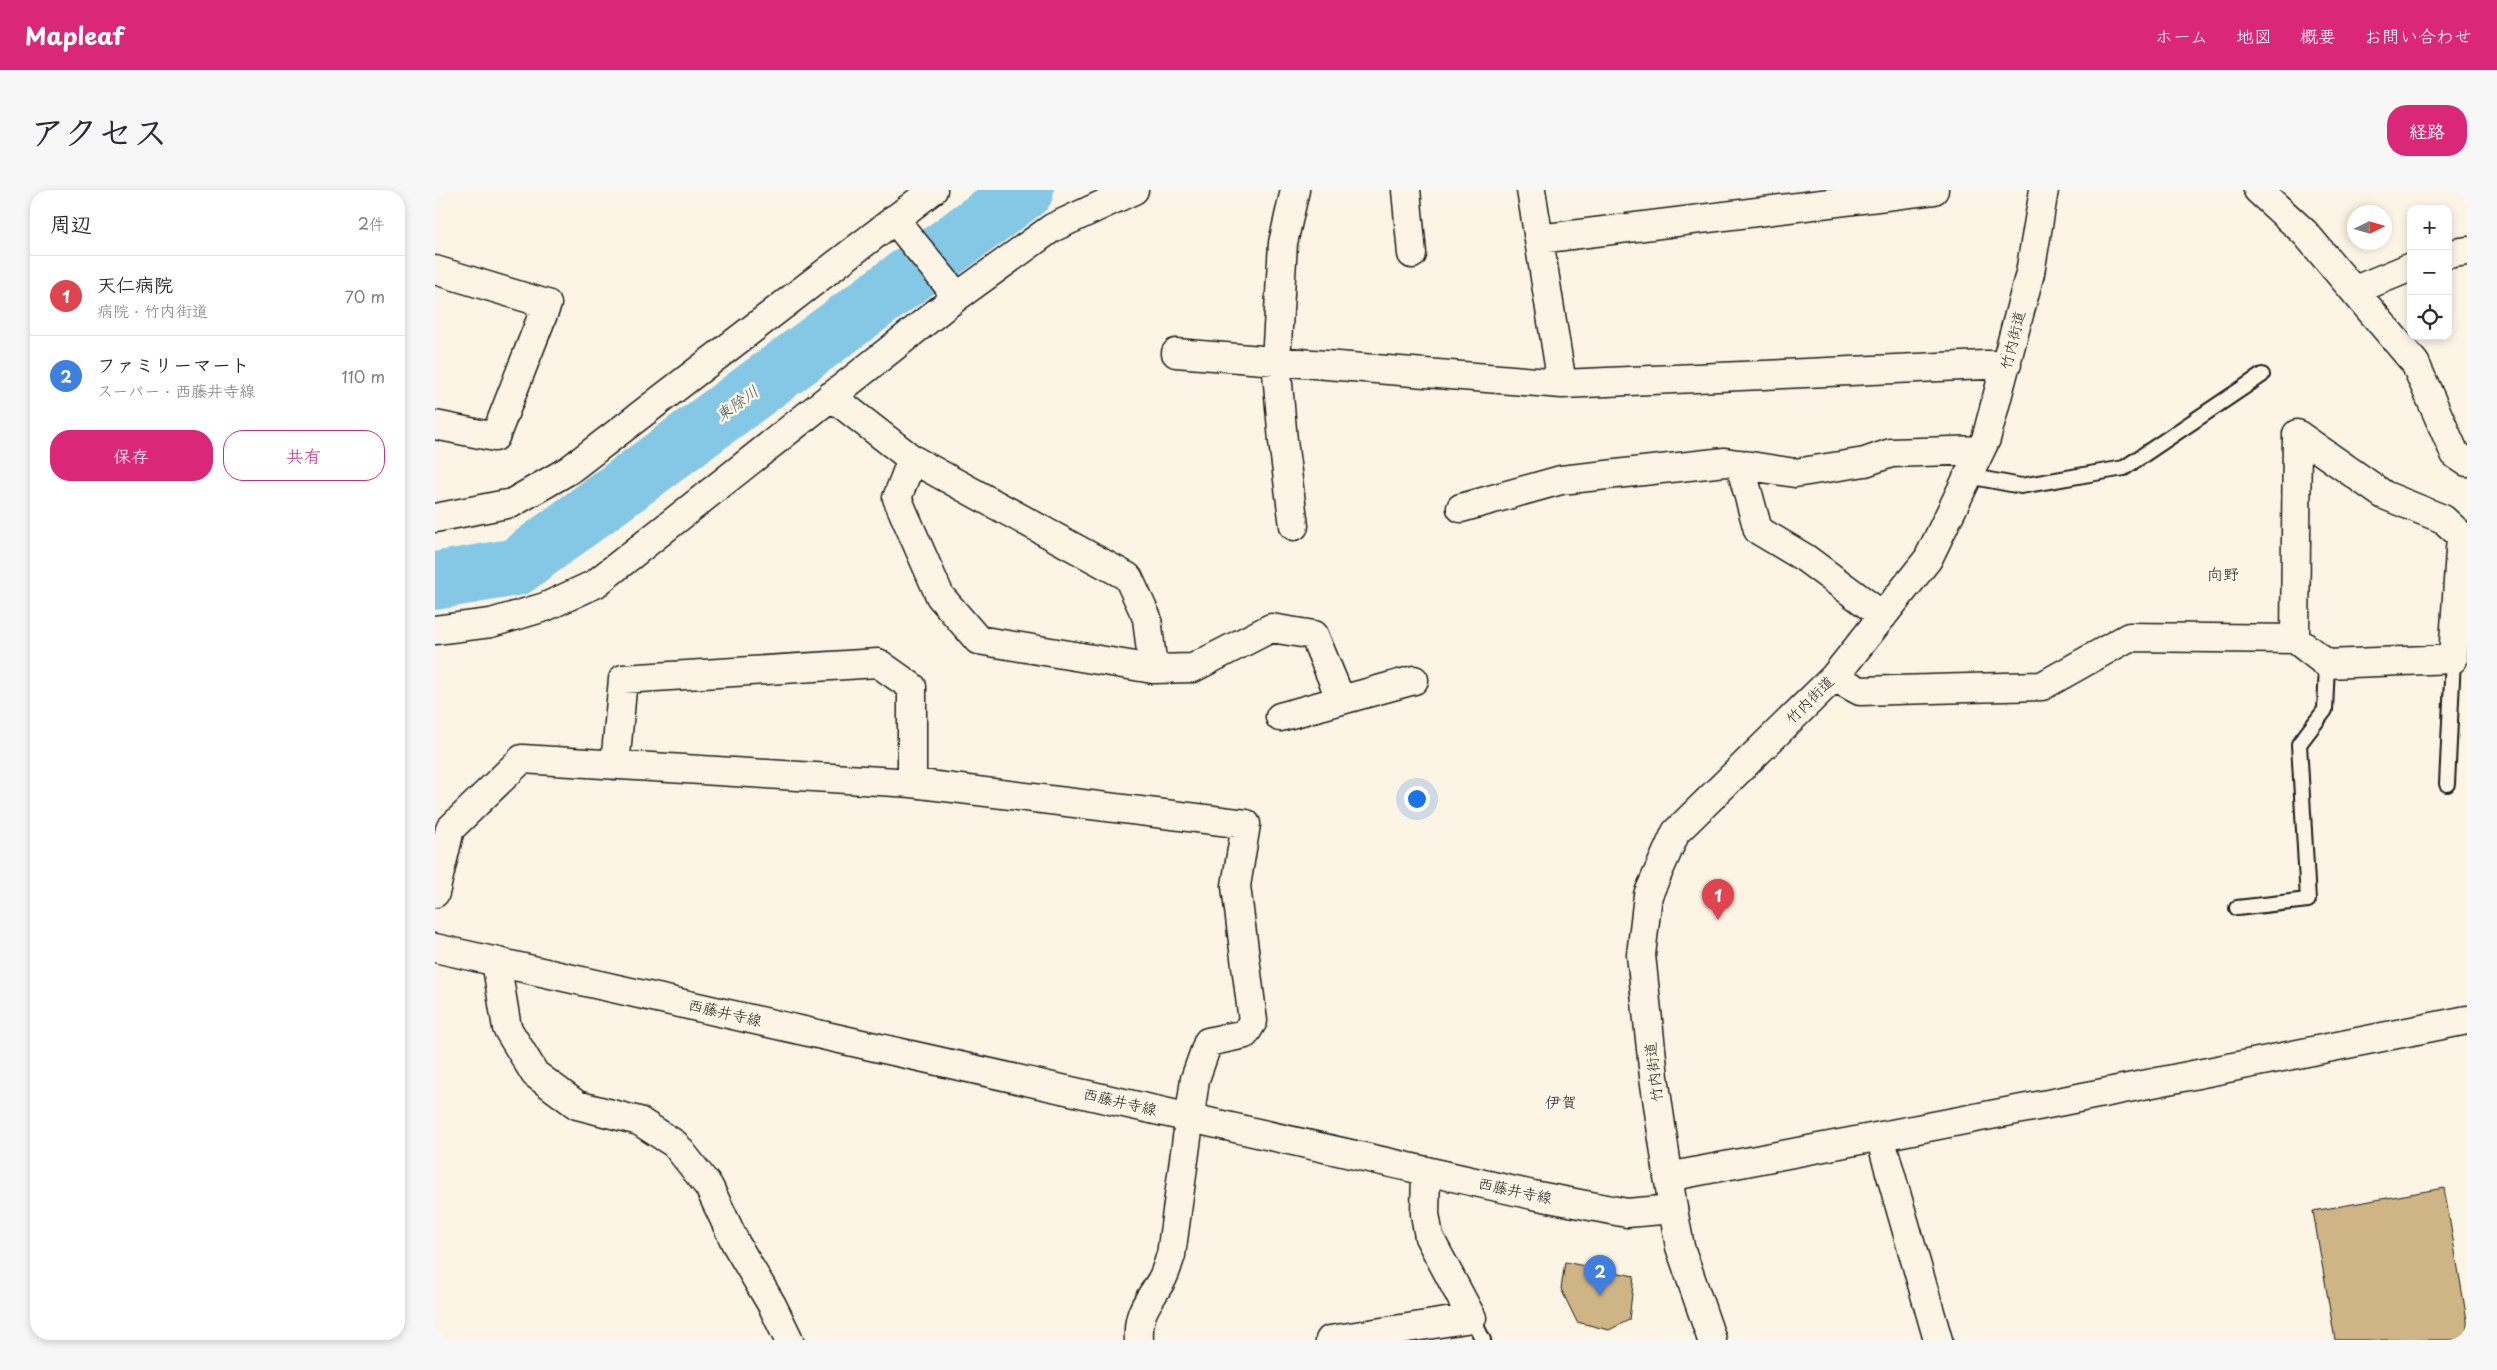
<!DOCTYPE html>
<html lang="ja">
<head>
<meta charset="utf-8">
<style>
	body { margin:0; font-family:"Playpen Sans","Klee One",sans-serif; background:#f7f7f7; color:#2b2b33 }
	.controls { position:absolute; right:15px; top:15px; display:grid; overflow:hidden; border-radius:10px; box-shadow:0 2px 8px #0003 }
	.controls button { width:45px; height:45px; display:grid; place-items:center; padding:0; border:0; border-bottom:1px solid #e1e1e2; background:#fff; color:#2b2b33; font:25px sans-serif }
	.compass { position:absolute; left:1912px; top:15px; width:45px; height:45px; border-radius:50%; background:#fff; box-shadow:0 2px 8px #0003; rotate:85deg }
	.you { position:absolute; left:981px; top:608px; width:18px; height:18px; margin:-12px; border:4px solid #fff; border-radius:50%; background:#1a73e8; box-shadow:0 0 0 8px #1a73e833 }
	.badge { display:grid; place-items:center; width:32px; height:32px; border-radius:50%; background:#db2777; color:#fff; font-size:16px; font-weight:700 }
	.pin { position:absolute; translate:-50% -41px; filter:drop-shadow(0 1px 2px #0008) }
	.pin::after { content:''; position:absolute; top:26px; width:18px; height:15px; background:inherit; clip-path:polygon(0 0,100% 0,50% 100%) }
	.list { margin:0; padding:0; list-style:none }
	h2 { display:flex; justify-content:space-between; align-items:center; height:65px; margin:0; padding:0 20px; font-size:21px }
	h2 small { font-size:16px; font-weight:400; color:#7c7c81 }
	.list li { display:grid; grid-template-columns:32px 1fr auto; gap:15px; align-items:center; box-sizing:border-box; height:80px; padding:0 20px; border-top:1px solid #e1e1e2 }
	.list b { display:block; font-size:19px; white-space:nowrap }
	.list p { margin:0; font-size:16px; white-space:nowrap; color:#7c7c81 }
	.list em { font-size:16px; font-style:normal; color:#7c7c81 }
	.actions { display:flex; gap:10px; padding:15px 20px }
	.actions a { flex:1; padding:11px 0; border:1px solid #db2777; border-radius:20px; text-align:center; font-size:18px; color:#db2777 }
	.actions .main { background:#db2777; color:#fff }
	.icon { flex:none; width:28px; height:28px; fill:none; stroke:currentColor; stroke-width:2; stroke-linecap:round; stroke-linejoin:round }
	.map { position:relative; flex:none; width:2032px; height:1150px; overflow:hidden; border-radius:20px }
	header { display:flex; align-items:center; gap:30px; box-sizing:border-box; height:70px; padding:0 25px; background:#db2777; color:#fff }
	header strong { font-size:24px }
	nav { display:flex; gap:28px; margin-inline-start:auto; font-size:18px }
	.intro { display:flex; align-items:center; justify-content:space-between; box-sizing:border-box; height:120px; padding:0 30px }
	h1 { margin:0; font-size:35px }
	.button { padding:12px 22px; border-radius:20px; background:#db2777; color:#fff; font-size:18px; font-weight:700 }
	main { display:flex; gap:30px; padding:0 30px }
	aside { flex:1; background:#fff; border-radius:20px; box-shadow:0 2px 8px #0003 }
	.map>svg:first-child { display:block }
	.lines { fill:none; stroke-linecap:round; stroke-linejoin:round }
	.river { stroke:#85c8e6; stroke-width:58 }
	.building { fill:#cfb585; stroke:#1c1c1c }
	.service-casing { stroke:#1c1c1c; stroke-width:18 }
	.minor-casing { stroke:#1c1c1c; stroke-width:31 }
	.tertiary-casing { stroke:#1c1c1c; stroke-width:31 }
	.secondary-casing { stroke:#1c1c1c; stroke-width:31 }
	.service { stroke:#fcf5e5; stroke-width:14 }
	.minor { stroke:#fcf5e5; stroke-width:28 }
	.tertiary { stroke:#fcf5e5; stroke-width:28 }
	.secondary { stroke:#fcf5e5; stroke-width:28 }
	.labels { text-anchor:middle; stroke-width:5; stroke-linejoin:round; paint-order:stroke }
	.street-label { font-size:15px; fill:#1c1c1c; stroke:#fcf5e5 }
	.water-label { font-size:16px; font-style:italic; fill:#415863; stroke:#fcf5e5 }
	.neighbourhood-label { font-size:16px; fill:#1c1c1c; stroke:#fcf5e5 }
</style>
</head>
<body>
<header>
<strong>Mapleaf</strong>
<nav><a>ホーム</a><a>地図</a><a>概要</a><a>お問い合わせ</a></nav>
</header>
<div class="intro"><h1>アクセス</h1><a class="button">経路</a></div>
<main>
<aside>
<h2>周辺<small>2件</small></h2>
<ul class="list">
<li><span class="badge" style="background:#e0444e">1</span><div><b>天仁病院</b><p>病院 · 竹内街道</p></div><em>70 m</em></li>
<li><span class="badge" style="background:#3f7fe0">2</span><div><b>ファミリーマート</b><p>スーパー · 西藤井寺線</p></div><em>110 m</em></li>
</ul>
<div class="actions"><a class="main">保存</a><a>共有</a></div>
</aside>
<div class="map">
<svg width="2032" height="1150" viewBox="0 0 2032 1150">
	<rect width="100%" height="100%" fill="#fcf5e5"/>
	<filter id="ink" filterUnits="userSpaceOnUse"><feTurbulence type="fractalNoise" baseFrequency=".02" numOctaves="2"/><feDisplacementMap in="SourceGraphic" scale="10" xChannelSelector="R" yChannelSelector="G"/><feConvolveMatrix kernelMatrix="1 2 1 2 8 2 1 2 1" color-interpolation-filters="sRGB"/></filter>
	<g filter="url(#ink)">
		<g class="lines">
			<path class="river" d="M0 391 81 377 590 0"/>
		</g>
		<path class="building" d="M2009 998 2032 1130V1150H1900L1878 1021Z
			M1130 1072 1199 1086 1194 1130 1174 1140 1142 1132 1126 1099Z"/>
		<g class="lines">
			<defs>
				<path id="service" d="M1533 286 1586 296 1689 278 1827 185
					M2012 594 2018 469
					M1802 718 1873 710 1864 554 1890 520 1892 474
					M1037 1128 1048 1150"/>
				<path id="minor" d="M971 0 977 64
					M1096 0 1127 194
					M1823 0 1870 43 1980 173 2020 264 2032 272
					M459 29 513 95 519 109
					M1104 49 1499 0
					M2013 64 2032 61
					M0 80 112 114 60 247 0 235
					M1920 100 1976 77
					M741 163 1127 194 1572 174
					M396 206 477 269 693 387 712 428 718 479
					M477 269 462 308 505 406 543 450 718 479 758 478 836 438 879 445 906 510
					M1305 274 1323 340 1370 368 1448 426
					M1026 318 1126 290 1290 272 1360 283 1430 272 1456 263 1545 260
					M0 328 77 313 134 280 498 0
					M859 336 848 251 841 171 848 53 860 0
					M0 440 56 433 110 417 160 394 519 109 617 38 699 0
					M1860 449 1862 244 1949 305 2008 329 2032 351
					M1399 487 1425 501 1607 496 1694 447 1860 449 1892 474 2018 469 2026 345
					M845 527 979 490
					M180 575 188 489 443 473 477 497V593
					M0 703 15 639 87 569 477 593 811 634 801 696 818 831 810 844 773 852 760 889 736 1065C733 1073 731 1083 726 1091 713 1113 702 1122 704 1150
					M61 771 72 838 100 884 142 915 204 931 240 954 274 997 301 1054 337 1115 354 1150
					M1445 947 1503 1150
					M1238 1019 1219 887 1206 765 1213 705 1241 642 1399 487 1493 369 1551 249 1595 83 1609 0
					M895 1150 1037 1128 994 1047 990 1024 991 981"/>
				<path id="tertiary" d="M1233 987 1618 913 2032 830"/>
				<path id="secondary" d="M0 758 1098 1005 1192 1023 1238 1019 1245 1057 1277 1150"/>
			</defs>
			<use href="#service" class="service-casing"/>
			<use href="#minor" class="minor-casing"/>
			<use href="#tertiary" class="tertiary-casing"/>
			<use href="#secondary" class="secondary-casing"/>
			<use href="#service" class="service"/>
			<use href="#minor" class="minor"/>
			<use href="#tertiary" class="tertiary"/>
			<use href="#secondary" class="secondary"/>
		</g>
	</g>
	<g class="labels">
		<g class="street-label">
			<text transform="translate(1578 150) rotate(-76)" y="5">竹内街道</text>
			<text transform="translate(1375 510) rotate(-45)" y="5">竹内街道</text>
			<text transform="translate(290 823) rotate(13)" y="5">西藤井寺線</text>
			<text transform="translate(1219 882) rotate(-97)" y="5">竹内街道</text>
			<text transform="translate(685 912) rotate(13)" y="5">西藤井寺線</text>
			<text transform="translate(1080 1001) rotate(12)" y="5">西藤井寺線</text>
		</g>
		<g class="water-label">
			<text transform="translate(302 213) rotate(-36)" y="6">東除川</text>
		</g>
		<g class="neighbourhood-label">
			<text x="1788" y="390">向野</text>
			<text x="1126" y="918">伊賀</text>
		</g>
	</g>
</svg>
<div class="controls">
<button>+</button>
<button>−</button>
<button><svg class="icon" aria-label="locate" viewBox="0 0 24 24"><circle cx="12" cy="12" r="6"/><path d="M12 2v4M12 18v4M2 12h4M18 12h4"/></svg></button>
</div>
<svg class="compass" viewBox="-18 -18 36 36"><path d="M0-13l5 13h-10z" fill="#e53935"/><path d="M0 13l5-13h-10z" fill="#7c7c81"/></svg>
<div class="you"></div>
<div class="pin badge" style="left:1283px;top:730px;background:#e0444e">1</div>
<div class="pin badge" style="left:1165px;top:1106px;background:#3f7fe0">2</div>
</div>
</main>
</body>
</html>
